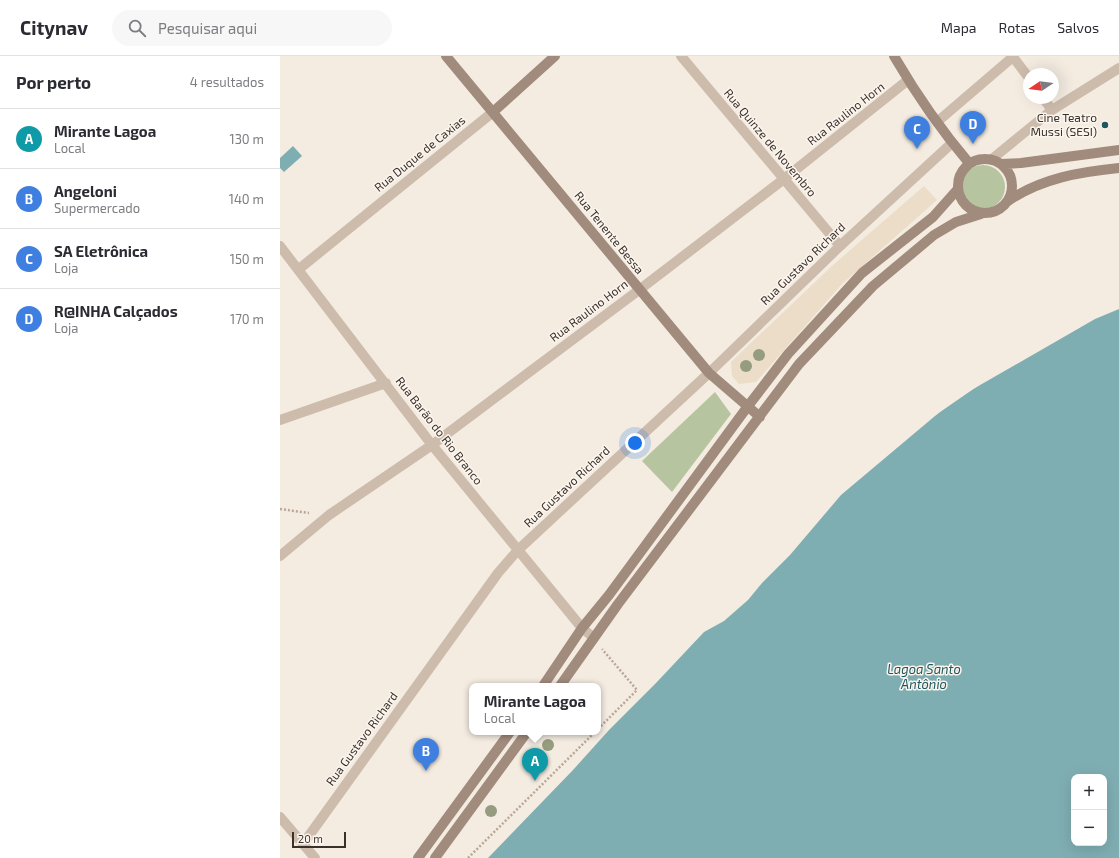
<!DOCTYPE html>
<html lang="pt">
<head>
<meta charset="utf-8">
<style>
	body { margin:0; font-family:"Exo 2",sans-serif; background:#f7f7f7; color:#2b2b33 }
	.controls { position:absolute; right:12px; bottom:12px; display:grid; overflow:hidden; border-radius:8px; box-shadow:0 4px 16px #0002 }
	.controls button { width:36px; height:36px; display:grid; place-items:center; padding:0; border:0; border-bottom:1px solid #e1e1e2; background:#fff; color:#2b2b33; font:20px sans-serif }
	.compass { position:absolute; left:743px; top:12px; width:36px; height:36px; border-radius:50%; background:#fff; box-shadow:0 4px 16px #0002; rotate:257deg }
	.scale { position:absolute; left:12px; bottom:10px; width:54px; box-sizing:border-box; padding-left:4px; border:2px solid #3b312b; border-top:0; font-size:11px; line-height:14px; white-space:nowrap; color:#3b312b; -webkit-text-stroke:3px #fbf5ee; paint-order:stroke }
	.you { position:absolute; left:355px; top:387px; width:14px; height:14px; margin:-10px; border:3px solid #fff; border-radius:50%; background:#1a73e8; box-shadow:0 0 0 6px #1a73e833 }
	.badge { display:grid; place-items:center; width:26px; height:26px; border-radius:50%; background:#2563eb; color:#fff; font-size:13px; font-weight:700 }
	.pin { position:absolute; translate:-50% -33px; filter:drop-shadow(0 1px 2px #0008) }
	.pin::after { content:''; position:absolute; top:21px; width:14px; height:12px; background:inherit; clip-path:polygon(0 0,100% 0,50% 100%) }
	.popup { position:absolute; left:189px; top:627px; width:132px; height:52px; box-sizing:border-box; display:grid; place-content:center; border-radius:8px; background:#fff; filter:drop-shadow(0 1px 3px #0005); font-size:13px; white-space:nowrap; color:#7c7c81 }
	.popup b { font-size:15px; color:#2b2b33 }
	.popup::after { content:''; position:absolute; left:50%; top:100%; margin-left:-8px; border:8px solid transparent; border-top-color:#fff }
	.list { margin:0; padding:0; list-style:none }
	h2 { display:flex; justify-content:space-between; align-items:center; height:52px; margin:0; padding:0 16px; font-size:17px }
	h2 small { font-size:13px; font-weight:400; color:#7c7c81 }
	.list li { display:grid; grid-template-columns:26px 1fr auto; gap:12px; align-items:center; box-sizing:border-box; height:60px; padding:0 16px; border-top:1px solid #e1e1e2 }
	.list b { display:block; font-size:15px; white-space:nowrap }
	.list p { margin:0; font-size:13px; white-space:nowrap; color:#7c7c81 }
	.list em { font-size:13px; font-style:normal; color:#7c7c81 }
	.icon { flex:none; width:22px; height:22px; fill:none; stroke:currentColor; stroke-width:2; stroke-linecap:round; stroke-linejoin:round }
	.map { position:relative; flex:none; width:839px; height:802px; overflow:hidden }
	header { display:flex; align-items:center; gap:24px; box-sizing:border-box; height:56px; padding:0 20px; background:#fff; border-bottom:1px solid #e1e1e2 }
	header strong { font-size:19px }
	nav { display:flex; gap:22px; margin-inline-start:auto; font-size:14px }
	.search { width:280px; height:36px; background:#f7f7f7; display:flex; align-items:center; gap:10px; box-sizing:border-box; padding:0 14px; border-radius:22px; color:#7c7c81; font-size:15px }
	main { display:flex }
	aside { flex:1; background:#fff }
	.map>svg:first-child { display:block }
	.green { fill:#b7c4a0 }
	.plaza { fill:#ecddc8 }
	.water { fill:#7faeb2; fill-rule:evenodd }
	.pier { fill:#f4ece1 }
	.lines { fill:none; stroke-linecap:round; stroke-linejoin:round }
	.path { stroke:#b9a696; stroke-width:2.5; stroke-dasharray:2 2; stroke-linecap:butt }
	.lane { stroke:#cdbcac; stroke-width:10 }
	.street { stroke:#cdbcac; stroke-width:10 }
	.secondary { stroke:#a18b7d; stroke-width:10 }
	.tree { fill:#959c7f }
	.poi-dot { fill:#1f575e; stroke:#fbf5ee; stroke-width:1.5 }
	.labels { text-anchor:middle; stroke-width:3; stroke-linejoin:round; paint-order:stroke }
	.street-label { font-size:12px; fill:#3b312b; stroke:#fbf5ee }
	.poi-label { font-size:12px; fill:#3b312b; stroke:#fbf5ee; text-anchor:end }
	.water-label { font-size:13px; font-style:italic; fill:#1f575e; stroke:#fbf5ee }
</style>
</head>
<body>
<header>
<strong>Citynav</strong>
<div class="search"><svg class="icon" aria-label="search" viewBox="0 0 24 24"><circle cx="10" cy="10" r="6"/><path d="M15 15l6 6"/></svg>Pesquisar aqui</div>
<nav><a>Mapa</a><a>Rotas</a><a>Salvos</a></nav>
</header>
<main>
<aside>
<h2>Por perto<small>4 resultados</small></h2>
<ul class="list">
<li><span class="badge" style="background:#0f9aa8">A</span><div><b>Mirante Lagoa</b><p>Local</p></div><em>130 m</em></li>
<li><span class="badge" style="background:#3f7fe0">B</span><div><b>Angeloni</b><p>Supermercado</p></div><em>140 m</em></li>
<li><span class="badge" style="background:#3f7fe0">C</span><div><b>SA Eletrônica</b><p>Loja</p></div><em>150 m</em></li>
<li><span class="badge" style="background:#3f7fe0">D</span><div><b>R@INHA Calçados</b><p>Loja</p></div><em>170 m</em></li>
</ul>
</aside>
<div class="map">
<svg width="839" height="802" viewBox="0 0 839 802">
	<rect width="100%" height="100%" fill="#f4ece1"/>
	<path class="green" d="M681 131a22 22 0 1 1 44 0a22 22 0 1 1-44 0Z
		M435 336 451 358 392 436 362 405Z"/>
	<path class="plaza" d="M644 130 657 144 562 228 476 326 459 328 452 320 451 306 553 209Z"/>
	<path class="water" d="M13 90 22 100 4 116 0 112V102Z
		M839 253V802H208L293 714 329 674 376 627 424 576 444 565 468 544 482 527 510 499 561 439 674 344 815 263ZM794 721H824V787H794Z"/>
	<path class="pier" d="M794 273 702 327 637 372 672 342Z"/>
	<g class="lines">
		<path class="path" d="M0 453 29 457
			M318 673 357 634 322 593
			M188 802 315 676"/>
		<path class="lane" d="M504 123 560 190"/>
		<path class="street" d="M401 0 504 123
			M733 1 749 22
			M763 42 772 54
			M657 66 734 0
			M712 103 772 54 839 12
			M0 190 152 389 302 572 314 582
			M19 213 213 56
			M0 364 106 327
			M0 500 49 459 152 389 359 234 504 123 628 24
			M0 761 35 802
			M23 788 218 517 238 494 429 317 560 190 672 87"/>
		<path class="secondary" d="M166 0 429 317 480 361
			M614 0C636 38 661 74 689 107
			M213 56 275 0
			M678 130a27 27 0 1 1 54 0a27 27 0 1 1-54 0Z
			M721 108 741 107 839 94
			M728 145C762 122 800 116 839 112
			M263 630 302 572 329 539 468 350 508 298 582 217 653 161 677 134
			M280 630 338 548 519 308 593 230 654 179 676 166 701 158
			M138 802 230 676
			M155 802 247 676"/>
	</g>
	<g class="tree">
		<circle cx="479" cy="299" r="6"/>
		<circle cx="466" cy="310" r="6"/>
		<circle cx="268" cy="689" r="6"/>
		<circle cx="211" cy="755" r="6"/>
	</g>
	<circle class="poi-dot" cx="825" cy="69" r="4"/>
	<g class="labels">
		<g class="street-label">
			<text transform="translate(566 58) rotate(-38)" y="4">Rua Raulino Horn</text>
			<text transform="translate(490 87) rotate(50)" y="4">Rua Quinze de Novembro</text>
			<text transform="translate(140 98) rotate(-39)" y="4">Rua Duque de Caxias</text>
			<text transform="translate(329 177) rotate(51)" y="4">Rua Tenente Bessa</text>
			<text transform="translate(523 208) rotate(-44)" y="4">Rua Gustavo Richard</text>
			<text transform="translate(309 255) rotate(-37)" y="4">Rua Raulino Horn</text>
			<text transform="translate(159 375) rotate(52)" y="4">Rua Barão do Rio Branco</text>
			<text transform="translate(287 431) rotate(-43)" y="4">Rua Gustavo Richard</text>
			<text transform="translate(82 683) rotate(-54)" y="4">Rua Gustavo Richard</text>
		</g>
		<g class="poi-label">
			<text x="817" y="66">Cine Teatro<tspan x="817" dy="14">Mussi (SESI)</tspan></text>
		</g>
		<g class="water-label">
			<text x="644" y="618">Lagoa Santo<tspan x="644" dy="15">Antônio</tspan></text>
		</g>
	</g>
</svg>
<div class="controls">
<button>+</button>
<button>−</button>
</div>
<svg class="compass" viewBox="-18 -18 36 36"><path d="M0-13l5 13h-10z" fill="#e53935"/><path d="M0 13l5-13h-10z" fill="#7c7c81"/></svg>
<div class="scale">20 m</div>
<div class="you"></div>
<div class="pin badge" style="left:255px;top:725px;background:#0f9aa8">A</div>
<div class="popup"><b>Mirante Lagoa</b>Local</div>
<div class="pin badge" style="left:146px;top:715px;background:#3f7fe0">B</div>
<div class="pin badge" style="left:637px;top:93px;background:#3f7fe0">C</div>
<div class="pin badge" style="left:693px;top:88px;background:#3f7fe0">D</div>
</div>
</main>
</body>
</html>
